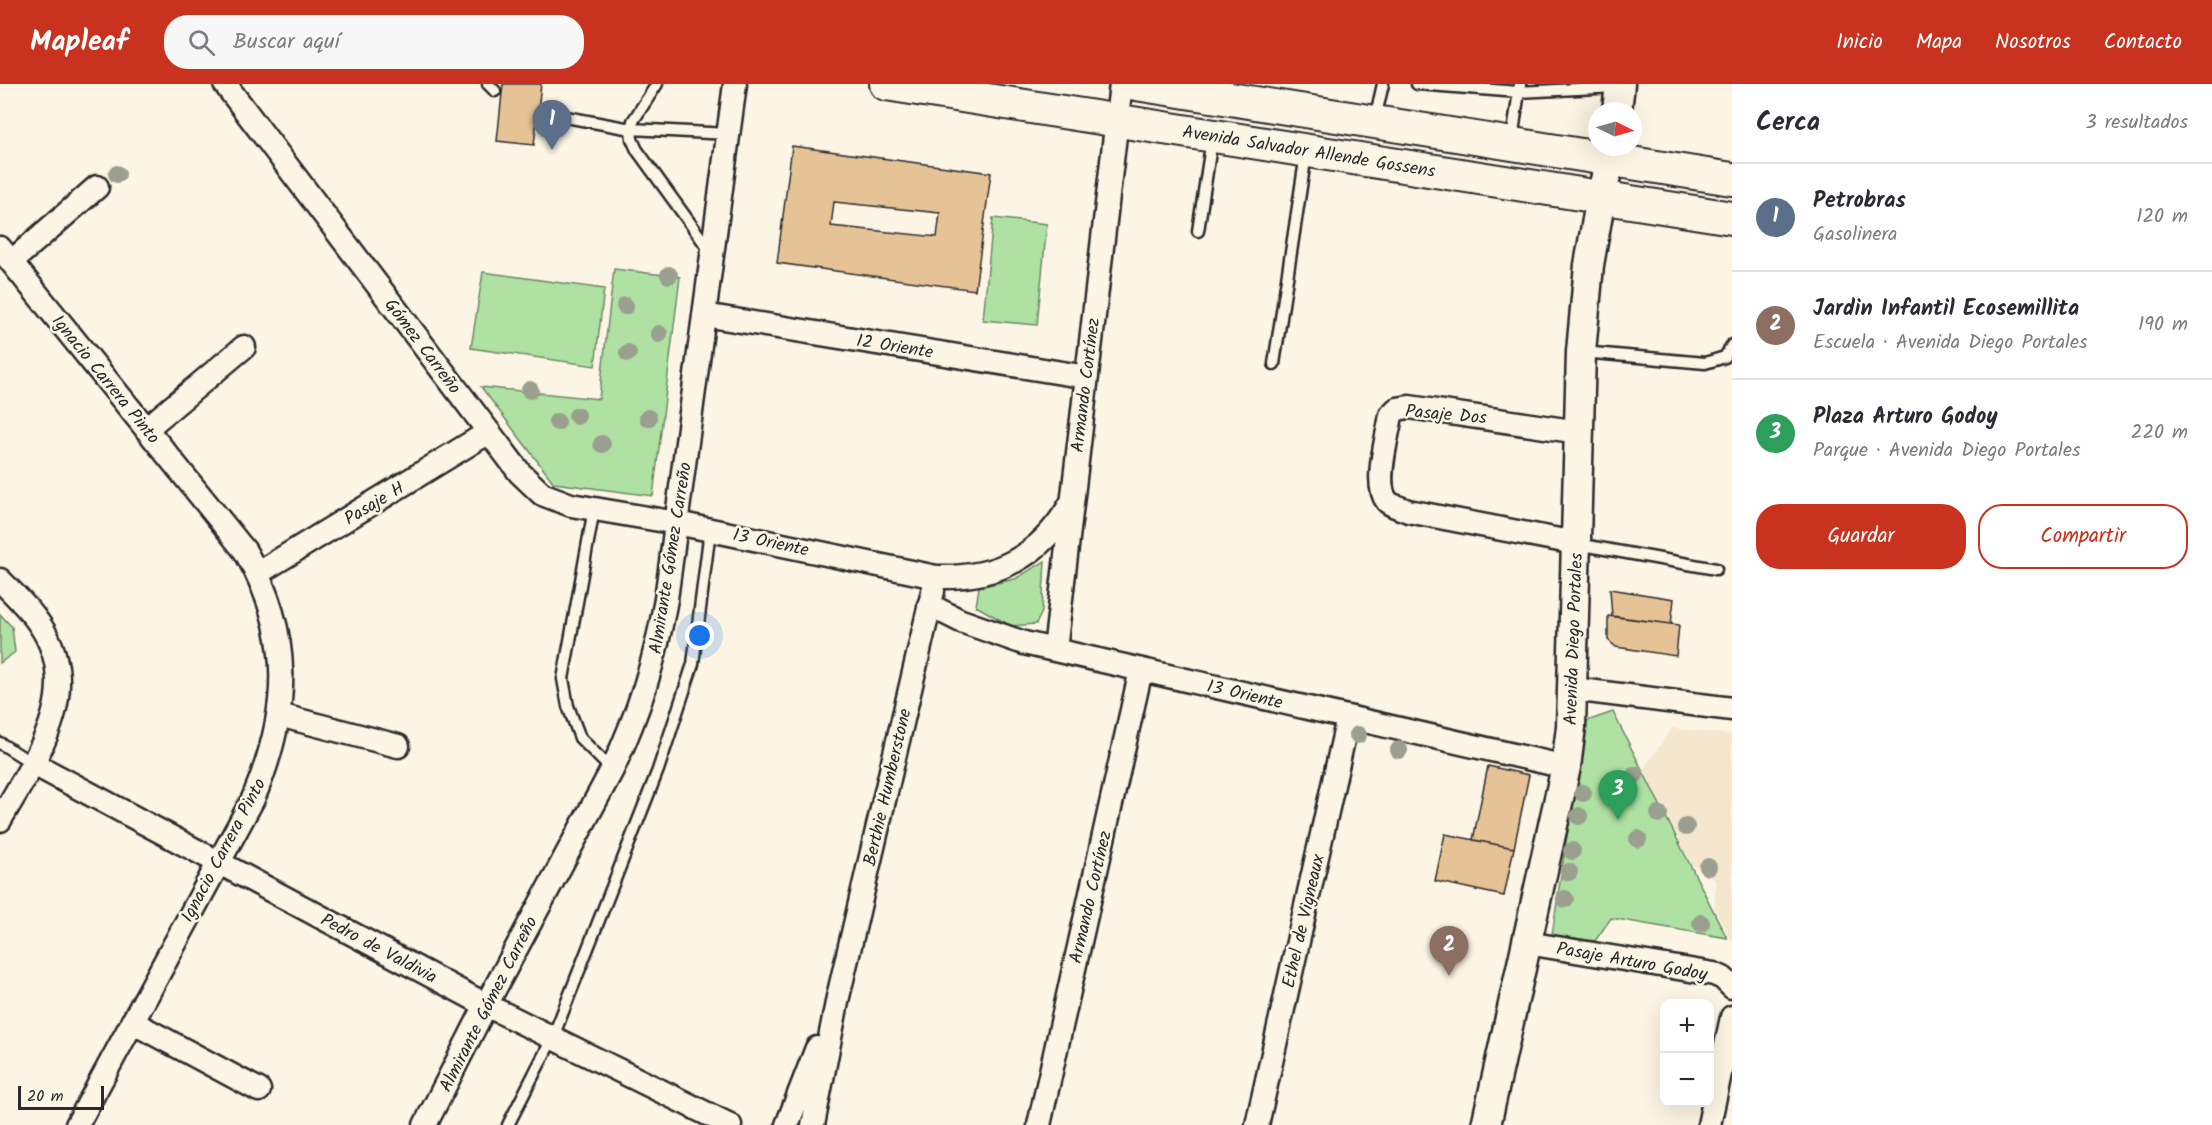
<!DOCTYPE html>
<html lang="es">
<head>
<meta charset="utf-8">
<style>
	body { margin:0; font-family:Kalam,sans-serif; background:#f7f7f7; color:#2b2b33 }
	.controls { position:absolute; right:18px; bottom:18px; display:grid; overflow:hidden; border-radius:12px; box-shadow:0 6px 24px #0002 }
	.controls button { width:54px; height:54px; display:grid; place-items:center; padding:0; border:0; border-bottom:2px solid #e1e1e2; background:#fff; color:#2b2b33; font:30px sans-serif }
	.compass { position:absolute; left:1588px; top:18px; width:54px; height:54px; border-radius:50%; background:#fff; box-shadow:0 6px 24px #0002; rotate:95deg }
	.scale { position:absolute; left:18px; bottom:15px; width:86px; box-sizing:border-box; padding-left:6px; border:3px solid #2b2b2b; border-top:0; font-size:16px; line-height:21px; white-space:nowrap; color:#2b2b2b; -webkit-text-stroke:4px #fcf5e5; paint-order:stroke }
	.you { position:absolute; left:700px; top:552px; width:21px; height:21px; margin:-15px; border:4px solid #fff; border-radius:50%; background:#1a73e8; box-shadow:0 0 0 9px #1a73e833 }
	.badge { display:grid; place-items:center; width:39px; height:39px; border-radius:50%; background:#c8321e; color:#fff; font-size:20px; font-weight:700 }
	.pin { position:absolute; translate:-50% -50px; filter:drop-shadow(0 2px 3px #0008) }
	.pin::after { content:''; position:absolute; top:32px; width:21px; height:18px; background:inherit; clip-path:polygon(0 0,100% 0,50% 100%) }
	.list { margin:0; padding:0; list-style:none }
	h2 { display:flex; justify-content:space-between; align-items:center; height:78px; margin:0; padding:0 24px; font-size:26px }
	h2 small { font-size:20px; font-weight:400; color:#7c7c81 }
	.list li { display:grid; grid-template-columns:39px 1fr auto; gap:18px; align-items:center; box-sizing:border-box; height:108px; padding:0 24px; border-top:2px solid #e1e1e2 }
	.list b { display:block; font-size:22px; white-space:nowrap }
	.list p { margin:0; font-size:20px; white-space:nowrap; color:#7c7c81 }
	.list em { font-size:20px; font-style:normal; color:#7c7c81 }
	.actions { display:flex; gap:12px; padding:18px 24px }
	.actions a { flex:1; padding:14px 0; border:2px solid #c8321e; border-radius:24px; text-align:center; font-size:21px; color:#c8321e }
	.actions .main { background:#c8321e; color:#fff }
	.icon { flex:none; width:33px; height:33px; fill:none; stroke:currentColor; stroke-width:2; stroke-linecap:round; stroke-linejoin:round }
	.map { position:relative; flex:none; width:1732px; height:1041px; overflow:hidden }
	header { display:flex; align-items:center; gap:36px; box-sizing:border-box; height:84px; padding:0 30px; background:#c8321e; color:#fff }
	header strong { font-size:28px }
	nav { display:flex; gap:33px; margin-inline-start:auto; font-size:21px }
	.search { width:420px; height:54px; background:#f7f7f7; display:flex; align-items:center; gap:15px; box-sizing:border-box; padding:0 21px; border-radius:24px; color:#7c7c81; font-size:22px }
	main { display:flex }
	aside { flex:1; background:#fff }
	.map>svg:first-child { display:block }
	.built { fill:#f5e6ce }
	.green { fill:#aee1a2; stroke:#6c8666; stroke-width:1.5 }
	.building { fill:#e6c397; stroke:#2b2b2b; stroke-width:1.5; fill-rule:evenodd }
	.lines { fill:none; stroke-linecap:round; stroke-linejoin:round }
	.service-casing { stroke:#2b2b2b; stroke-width:15 }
	.minor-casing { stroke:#2b2b2b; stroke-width:27 }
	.tertiary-casing { stroke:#2b2b2b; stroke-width:33 }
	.secondary-casing { stroke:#2b2b2b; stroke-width:36 }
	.service { stroke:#fcf5e5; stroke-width:10 }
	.minor { stroke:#fcf5e5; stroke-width:22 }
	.tertiary { stroke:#fcf5e5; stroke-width:28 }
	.secondary { stroke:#fcf5e5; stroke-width:32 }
	.tree { fill:#9b9f8f }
	.labels { text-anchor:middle; stroke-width:5; stroke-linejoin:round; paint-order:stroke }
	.street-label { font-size:18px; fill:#2b2b2b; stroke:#fcf5e5 }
</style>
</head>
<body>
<header>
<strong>Mapleaf</strong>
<div class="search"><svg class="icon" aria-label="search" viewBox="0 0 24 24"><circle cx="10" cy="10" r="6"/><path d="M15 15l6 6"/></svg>Buscar aquí</div>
<nav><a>Inicio</a><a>Mapa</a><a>Nosotros</a><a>Contacto</a></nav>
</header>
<main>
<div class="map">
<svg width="1732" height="1041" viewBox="0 0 1732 1041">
	<rect width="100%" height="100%" fill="#fcf5e5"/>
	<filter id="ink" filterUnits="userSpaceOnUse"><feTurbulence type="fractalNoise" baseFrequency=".0167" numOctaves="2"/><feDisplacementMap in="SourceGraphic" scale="12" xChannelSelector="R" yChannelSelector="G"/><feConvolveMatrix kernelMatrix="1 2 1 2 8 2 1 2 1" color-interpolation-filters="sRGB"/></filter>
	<g filter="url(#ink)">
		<path class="built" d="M1672 644 1732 651V858L1715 825V796L1692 781 1643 686Z"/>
		<path class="green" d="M993 134 1047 140 1037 241 983 236Z
			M614 185 680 193 653 412 554 399 481 303 599 315Z
			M483 188 604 205 595 282 471 264Z
			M1045 477 1042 528 1036 540 1011 542 976 522 979 503 1015 495Z
			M0 530 12 543 15 568 0 579Z
			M1613 628 1727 854 1611 834 1595 857 1552 851 1584 638Z"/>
		<path class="building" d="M503 0H541L534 61 497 57Z
			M792 62 991 89 975 206 777 179ZM834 118 940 129 937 153 831 142Z
			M1610 505 1674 515 1671 540 1612 532Z
			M1608 532 1679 541 1676 572 1616 563 1608 556Z
			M1488 682 1529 691 1514 764 1473 756Z
			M1445 750 1514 764 1504 812 1435 797Z"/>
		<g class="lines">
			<defs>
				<path id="service" d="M488 0 495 7
					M657 0 633 37 631 45 729 50
					M1417 0 1518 8 1617 3
					M544 29 631 45 632 55 637 66 711 168
					M1375 35 1383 0
					M1512 56 1520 0
					M1198 147 1212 55
					M1582 268 1705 279 1725 273 1732 261
					M1274 280 1306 70
					M594 425 563 595 568 622 580 654 612 686
					M1577 460 1716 485
					M0 659 32 679
					M508 1041 553 953 658 686 693 580 710 446"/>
				<path id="minor" d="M225 0 520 389 542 410 571 421 677 439 936 493C998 495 1041 472 1072 418
					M0 164 245 467C294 551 290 628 253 715L77 1041
					M11 178 97 103
					M704 231 1087 293
					M146 345 244 263
					M1575 459 1408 427C1402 424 1391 422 1387 417 1373 400 1388 352 1391 331L1397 325 1409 323 1579 348
					M258 489 489 348
					M0 496C14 510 29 524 40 541 86 609 34 676 0 736
					M929 521 961 537 1024 559 1566 683
					M1055 566 1121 0
					M1572 605 1732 625
					M279 631 398 662
					M32 679 486 921 730 1041
					M1527 859 1714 890 1723 894 1732 903
					M132 938 259 1006
					M425 1041 486 921 612 686C639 628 655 578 666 515L735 0
					M787 1041 817 964
					M813 1041 838 913 933 507
					M1039 1041 1141 586
					M1257 1041 1348 634
					M1709 1041 1732 933"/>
				<path id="tertiary" d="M1617 27 1620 0
					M1486 1041 1566 683 1571 643 1581 268 1589 181 1601 113 1613 63"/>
				<path id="secondary" d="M886 0 1732 134
					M1136 0 1732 95"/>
			</defs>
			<use href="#service" class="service-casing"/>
			<use href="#minor" class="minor-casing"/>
			<use href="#tertiary" class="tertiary-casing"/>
			<use href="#secondary" class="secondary-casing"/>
			<use href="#service" class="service"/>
			<use href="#minor" class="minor"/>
			<use href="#tertiary" class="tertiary"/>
			<use href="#secondary" class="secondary"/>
		</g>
		<g class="tree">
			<circle cx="117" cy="90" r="9"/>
			<circle cx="669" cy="191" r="9"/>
			<circle cx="625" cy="222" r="9"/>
			<circle cx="659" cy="250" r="9"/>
			<circle cx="628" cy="269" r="9"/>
			<circle cx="530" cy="306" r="9"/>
			<circle cx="577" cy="332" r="9"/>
			<circle cx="648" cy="334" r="9"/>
			<circle cx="557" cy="338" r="9"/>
			<circle cx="602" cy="360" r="9"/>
			<circle cx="1358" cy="651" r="9"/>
			<circle cx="1399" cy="666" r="9"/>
			<circle cx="1635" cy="691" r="9"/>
			<circle cx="1583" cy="709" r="9"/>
			<circle cx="1659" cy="730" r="9"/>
			<circle cx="1579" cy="732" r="9"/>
			<circle cx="1686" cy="743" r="9"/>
			<circle cx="1638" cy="755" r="9"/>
			<circle cx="1572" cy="767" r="9"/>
			<circle cx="1708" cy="783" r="9"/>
			<circle cx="1569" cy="788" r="9"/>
			<circle cx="1565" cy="815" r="9"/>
			<circle cx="1701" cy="839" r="9"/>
		</g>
	</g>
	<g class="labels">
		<g class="street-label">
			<text transform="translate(1309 67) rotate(9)" y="6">Avenida Salvador Allende Gossens</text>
			<text transform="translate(423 262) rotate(53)" y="6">Gómez Carreño</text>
			<text transform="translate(895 262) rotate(9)" y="6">12 Oriente</text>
			<text transform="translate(106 295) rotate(51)" y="6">Ignacio Carrera Pinto</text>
			<text transform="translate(1085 301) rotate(-83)" y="6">Armando Cortínez</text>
			<text transform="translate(1446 330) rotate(5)" y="6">Pasaje Dos</text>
			<text transform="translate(374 419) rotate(-31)" y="6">Pasaje H</text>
			<text transform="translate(771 458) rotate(12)" y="6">13 Oriente</text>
			<text transform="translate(670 474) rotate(-81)" y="6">Almirante Gómez Carreño</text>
			<text transform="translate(1573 555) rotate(-88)" y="6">Avenida Diego Portales</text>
			<text transform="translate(1245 610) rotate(13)" y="6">13 Oriente</text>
			<text transform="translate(887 703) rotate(-77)" y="6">Berthie Humberstone</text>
			<text transform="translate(223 766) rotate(-62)" y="6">Ignacio Carrera Pinto</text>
			<text transform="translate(1090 813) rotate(-77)" y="6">Armando Cortínez</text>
			<text transform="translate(1303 837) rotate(-77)" y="6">Ethel de Vigneaux</text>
			<text transform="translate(379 864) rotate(28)" y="6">Pedro de Valdivia</text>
			<text transform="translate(1632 877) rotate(10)" y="6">Pasaje Arturo Godoy</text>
			<text transform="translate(488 920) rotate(-63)" y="6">Almirante Gómez Carreño</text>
		</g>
	</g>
</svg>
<div class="controls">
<button>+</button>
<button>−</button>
</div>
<svg class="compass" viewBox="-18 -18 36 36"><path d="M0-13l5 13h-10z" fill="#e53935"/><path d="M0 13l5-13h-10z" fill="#7c7c81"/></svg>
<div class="scale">20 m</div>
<div class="you"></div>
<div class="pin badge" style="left:552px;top:66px;background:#5c6f8a">1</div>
<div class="pin badge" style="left:1449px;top:892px;background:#8d6e63">2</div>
<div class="pin badge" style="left:1618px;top:736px;background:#2e9e5b">3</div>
</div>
<aside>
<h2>Cerca<small>3 resultados</small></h2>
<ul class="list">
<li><span class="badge" style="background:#5c6f8a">1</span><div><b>Petrobras</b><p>Gasolinera</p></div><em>120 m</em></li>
<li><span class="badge" style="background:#8d6e63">2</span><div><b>Jardin Infantil Ecosemillita</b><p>Escuela · Avenida Diego Portales</p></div><em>190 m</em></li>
<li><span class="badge" style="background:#2e9e5b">3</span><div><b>Plaza Arturo Godoy</b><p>Parque · Avenida Diego Portales</p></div><em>220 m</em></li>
</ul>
<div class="actions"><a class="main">Guardar</a><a>Compartir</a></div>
</aside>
</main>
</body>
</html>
